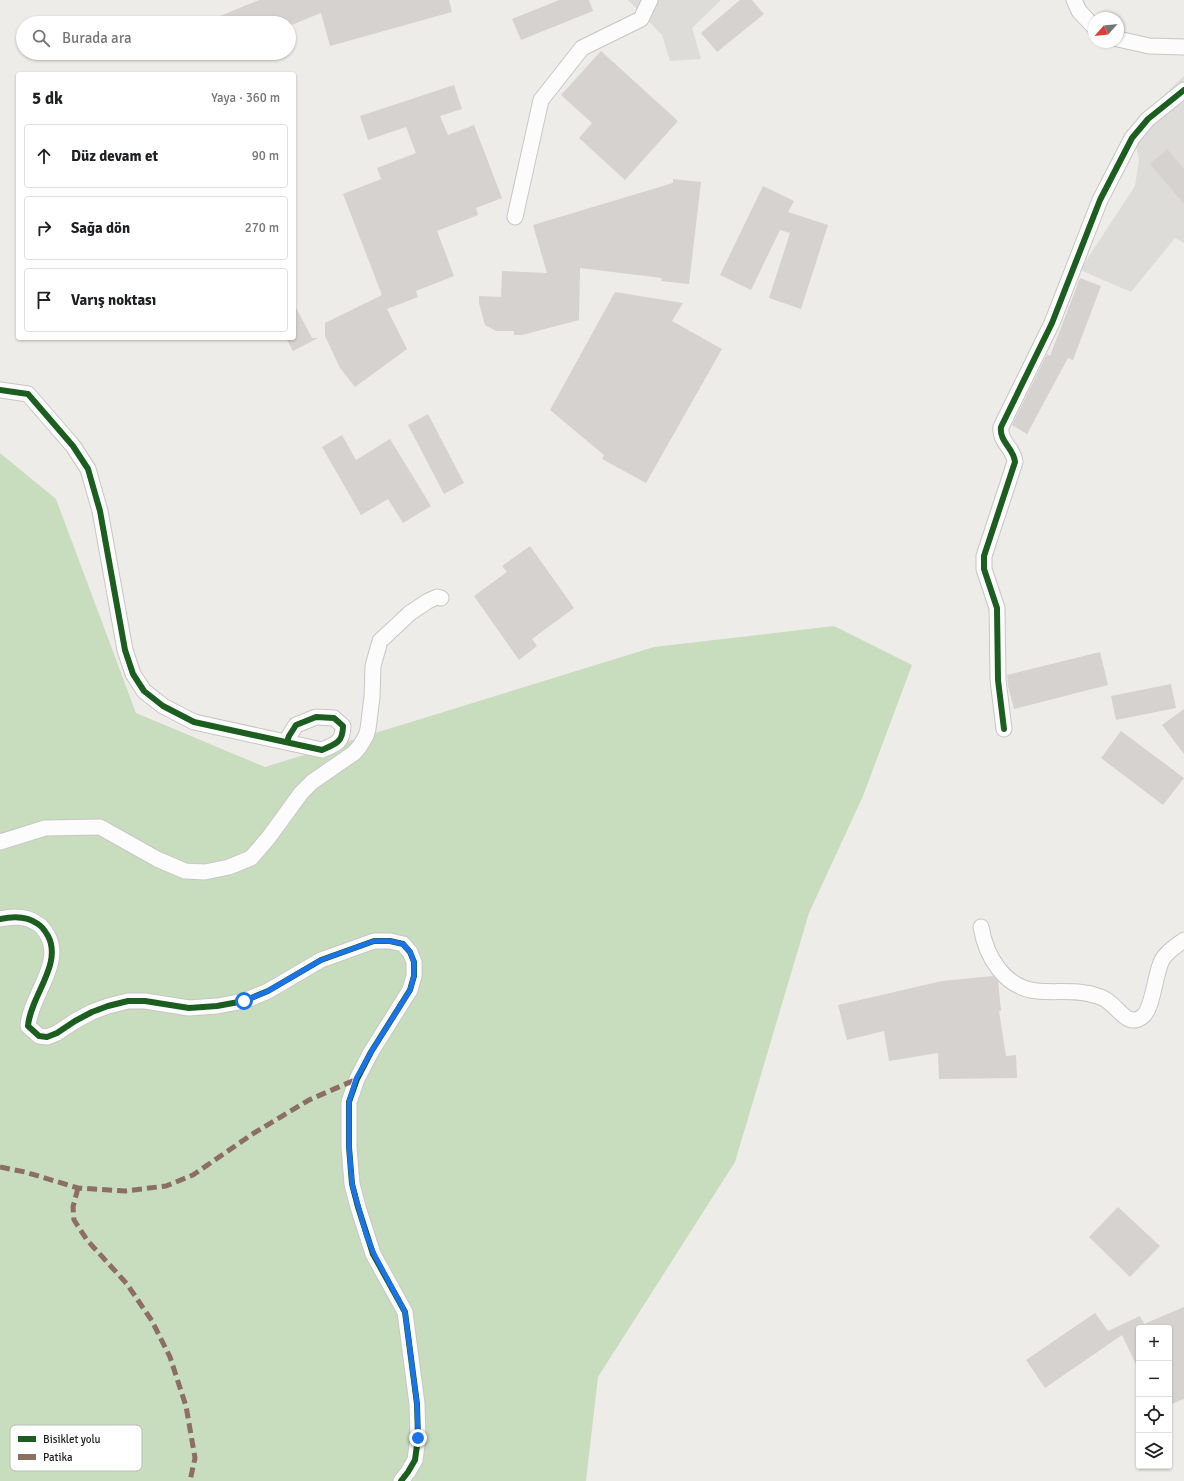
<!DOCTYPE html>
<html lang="tr">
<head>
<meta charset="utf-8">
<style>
	body { margin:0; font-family:Signika,sans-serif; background:#f2f2f2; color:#202124 }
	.controls { position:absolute; right:12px; bottom:12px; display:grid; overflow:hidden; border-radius:4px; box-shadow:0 1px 3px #0004 }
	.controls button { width:36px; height:36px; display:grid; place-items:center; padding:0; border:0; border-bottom:1px solid #e0e0e0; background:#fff; color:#202124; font:20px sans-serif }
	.compass { position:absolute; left:1088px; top:12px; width:36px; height:36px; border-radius:50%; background:#fff; box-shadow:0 1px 3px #0004; rotate:243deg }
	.stop { position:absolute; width:12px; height:12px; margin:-9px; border:3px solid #1a73e8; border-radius:50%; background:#fff }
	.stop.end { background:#1a73e8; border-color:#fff; box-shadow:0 1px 4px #0008 }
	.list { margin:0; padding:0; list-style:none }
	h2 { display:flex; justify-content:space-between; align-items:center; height:52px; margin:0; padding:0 16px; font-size:17px }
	h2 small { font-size:13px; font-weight:400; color:#757577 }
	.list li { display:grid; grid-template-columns:26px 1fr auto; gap:12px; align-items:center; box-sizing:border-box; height:64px; margin:0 8px 8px; padding:0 8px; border:1px solid #e0e0e0; border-radius:4px }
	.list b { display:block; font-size:15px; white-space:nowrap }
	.list em { font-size:13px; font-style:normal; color:#757577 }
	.icon { flex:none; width:22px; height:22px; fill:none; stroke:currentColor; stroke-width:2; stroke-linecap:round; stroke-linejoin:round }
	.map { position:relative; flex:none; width:1184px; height:1481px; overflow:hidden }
	.search { position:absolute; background:#fff; box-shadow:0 1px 3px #0004; left:16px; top:16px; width:280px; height:44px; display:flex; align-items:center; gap:10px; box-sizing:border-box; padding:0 14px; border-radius:22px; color:#757577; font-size:15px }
	.panel { position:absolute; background:#fff; box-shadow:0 1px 3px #0004; left:16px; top:72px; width:280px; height:268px; border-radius:4px }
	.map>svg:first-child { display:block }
	.residential { fill:#dddcd9 }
	.forest { fill:#c8ddbe }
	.building { fill:#d5d2cf }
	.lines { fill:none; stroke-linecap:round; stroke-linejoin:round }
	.minor-casing { stroke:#c7c6c4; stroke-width:17 }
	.minor { stroke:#fcfcfc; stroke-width:15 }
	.quiet { stroke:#8d6e63; stroke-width:5; stroke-dasharray:10 5; stroke-linecap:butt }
	.cycleway-casing { stroke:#fff; stroke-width:8 }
	.cycleway { stroke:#1b5e20; stroke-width:6 }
	.route { stroke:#1a73e8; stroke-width:5 }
	.key { fill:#fff; stroke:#bcbcbc; stroke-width:1 }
	.key-label { font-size:11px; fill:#202020 }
</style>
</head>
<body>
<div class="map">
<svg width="1184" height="1481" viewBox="0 0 1184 1481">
	<rect width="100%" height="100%" fill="#eeece8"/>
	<path class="residential" d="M628 0H721L692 28 701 59 670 61 662 35Z
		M1184 76V243L1175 238 1131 292 1080 270 1135 186 1139 160 1132 125Z"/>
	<path class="forest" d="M0 453 56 499 136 713 265 767 654 647 834 626 912 665 863 796 809 913 735 1162 598 1377 586 1481H0Z"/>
	<path class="building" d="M259 0H449L452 12 330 46 321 13 289 26V23H203Z
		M559 0H589L593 11 521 40 512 19Z
		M740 0H752L764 14 717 52 701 33Z
		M601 51 678 121 625 180 579 138 592 123 561 95Z
		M454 85 462 109 440 116 448 135 474 125 502 198 476 208 478 215 437 231 454 276 416 291 418 297 387 309 407 349 355 387 340 368 325 336V323L382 295 343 194 381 179 377 168 416 153 406 127 368 140 360 116Z
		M1167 149 1184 169V204L1150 164Z
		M673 179 701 182 689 284 661 281 662 278 580 268 579 320 522 335H514V331H496L485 325 479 303V296L501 297 502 271 547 273 533 225 673 183Z
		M763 186 794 201 788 212 828 225 801 309 769 298 790 233 780 230 751 290 720 275Z
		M1080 278 1101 286 1073 360 1068 358 1027 434 1012 425 1047 354 1050 356Z
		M615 292 683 303 672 321 722 349 646 483 602 459 604 455 550 410Z
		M294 304 312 338H318L293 351 286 338H294Z
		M428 414 464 483 444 494 408 425Z
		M342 435 356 460 390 439 431 506 403 523 388 499 361 515 322 447Z
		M530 546 574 608 532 639 537 646 519 660 474 596 507 572 502 566Z
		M1100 652 1108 685 1014 709 1008 686 1007 675Z
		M1171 684 1176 708 1116 720 1111 696Z
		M1184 709V754L1162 725Z
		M1121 731 1184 778 1163 805 1101 758Z
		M993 976 998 981 1001 1011H999L1006 1056 1016 1055 1017 1078 939 1079 938 1053 889 1061 884 1031 847 1040 838 1005 942 981Z
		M1118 1207 1160 1246 1130 1277 1089 1237Z
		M1184 1307V1399L1169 1405V1328H1139V1371L1122 1335 1045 1388 1026 1360 1095 1313 1108 1331 1140 1316 1144 1324Z"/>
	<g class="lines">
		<defs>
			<path id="minor" d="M1074 0 1079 11 1094 27
				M1118 39 1149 46 1184 47
				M515 217 541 100 582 48 641 19 650 0
				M0 390 28 394 73 446 88 469 100 511 125 650 133 674 144 691 163 706 194 722 322 750C336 744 343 742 343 726L334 718 316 717 296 725 289 736 287 742
				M1004 729 998 680 997 608 984 569V556L1015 462C1014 448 999 442 1001 427L1052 323 1100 200 1132 138 1148 119 1184 90
				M0 842 45 828 100 827 157 859 185 871 205 872 229 867 251 858 269 837 301 793 312 782 354 753 360 746 366 736 368 729 372 697 373 666 380 641 410 613 428 601 437 597 441 598
				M0 919C13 916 27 916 38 924 43 927 45 931 48 936 63 964 30 997 28 1026L39 1036 47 1037 57 1033 75 1021 92 1012 108 1006 128 1001H145L189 1008 217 1006 244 1001 268 991 321 960 374 941H390L403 944 410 952 414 962V976L410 990 371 1052 357 1079 349 1102V1147L352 1184 358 1207 373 1254 405 1312 417 1404 418 1438 415 1460 408 1472 401 1481
				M981 927C986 956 1004 988 1037 991 1056 993 1078 989 1097 996 1102 997 1106 999 1110 1003 1120 1010 1128 1027 1142 1017 1153 1010 1155 973 1162 960 1167 951 1176 946 1184 940"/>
		</defs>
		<use href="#minor" class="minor-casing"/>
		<use href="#minor" class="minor"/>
		<path class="quiet" d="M0 1167 25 1172 78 1188 125 1191 166 1186 193 1175 254 1133 309 1100 357 1079
			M78 1188 73 1207 74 1220 87 1240 127 1284 152 1321 170 1357 186 1406 195 1458 190 1481"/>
		<defs>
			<path id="cycleway" d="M0 390 28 394 73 446 88 469 100 511 125 650 133 674 144 691 163 706 194 722 322 750C336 744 343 742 343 726L334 718 316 717 296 725 289 736 287 742
				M1004 729 998 680 997 608 984 569V556L1015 462C1014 448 999 442 1001 427L1052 323 1100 200 1132 138 1148 119 1184 90
				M0 919C13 916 27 916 38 924 43 927 45 931 48 936 63 964 30 997 28 1026L39 1036 47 1037 57 1033 75 1021 92 1012 108 1006 128 1001H145L189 1008 217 1006 244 1001 268 991 321 960 374 941H390L403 944 410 952 414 962V976L410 990 371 1052 357 1079 349 1102V1147L352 1184 358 1207 373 1254 405 1312 417 1404 418 1438 415 1460 408 1472 401 1481"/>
		</defs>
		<use href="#cycleway" class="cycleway-casing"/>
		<use href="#cycleway" class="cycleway"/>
	</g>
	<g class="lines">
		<path class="route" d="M244 1001 268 991 321 960 374 941H390L403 944 410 952 414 962V976L410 990 371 1052 356 1079 349 1102V1147L352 1184 366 1234 374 1254 405 1312 417 1404 418 1438"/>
	</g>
	<rect x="10" y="1425" width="132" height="46" rx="6" class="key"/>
	<rect x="18" y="1436" width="18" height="6" fill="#1b5e20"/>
	<rect x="18" y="1454" width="18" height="6" fill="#8d6e63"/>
	<g class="key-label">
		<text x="43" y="1443">Bisiklet yolu</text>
		<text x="43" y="1461">Patika</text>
	</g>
</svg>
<div class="controls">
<button>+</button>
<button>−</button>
<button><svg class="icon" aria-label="locate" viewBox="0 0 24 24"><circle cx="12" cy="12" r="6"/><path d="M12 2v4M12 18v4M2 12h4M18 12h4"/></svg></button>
<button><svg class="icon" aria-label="layers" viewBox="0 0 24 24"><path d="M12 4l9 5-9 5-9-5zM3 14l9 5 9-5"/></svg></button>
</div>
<svg class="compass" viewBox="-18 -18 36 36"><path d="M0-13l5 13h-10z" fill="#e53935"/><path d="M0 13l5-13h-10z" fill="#757577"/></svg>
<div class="stop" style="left:244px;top:1001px"></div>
<div class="stop end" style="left:418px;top:1438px"></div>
<div class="search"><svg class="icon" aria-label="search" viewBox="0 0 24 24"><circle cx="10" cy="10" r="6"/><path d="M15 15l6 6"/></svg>Burada ara</div>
<section class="panel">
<h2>5 dk<small>Yaya · 360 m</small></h2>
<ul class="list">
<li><svg class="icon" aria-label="ahead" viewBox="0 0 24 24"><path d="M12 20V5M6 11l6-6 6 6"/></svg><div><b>Düz devam et</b></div><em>90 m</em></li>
<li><svg class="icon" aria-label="right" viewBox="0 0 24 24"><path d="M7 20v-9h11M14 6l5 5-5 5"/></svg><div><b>Sağa dön</b></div><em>270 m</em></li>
<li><svg class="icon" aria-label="arrive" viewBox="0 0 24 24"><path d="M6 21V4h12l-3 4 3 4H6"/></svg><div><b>Varış noktası</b></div></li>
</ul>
</section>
</div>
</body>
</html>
